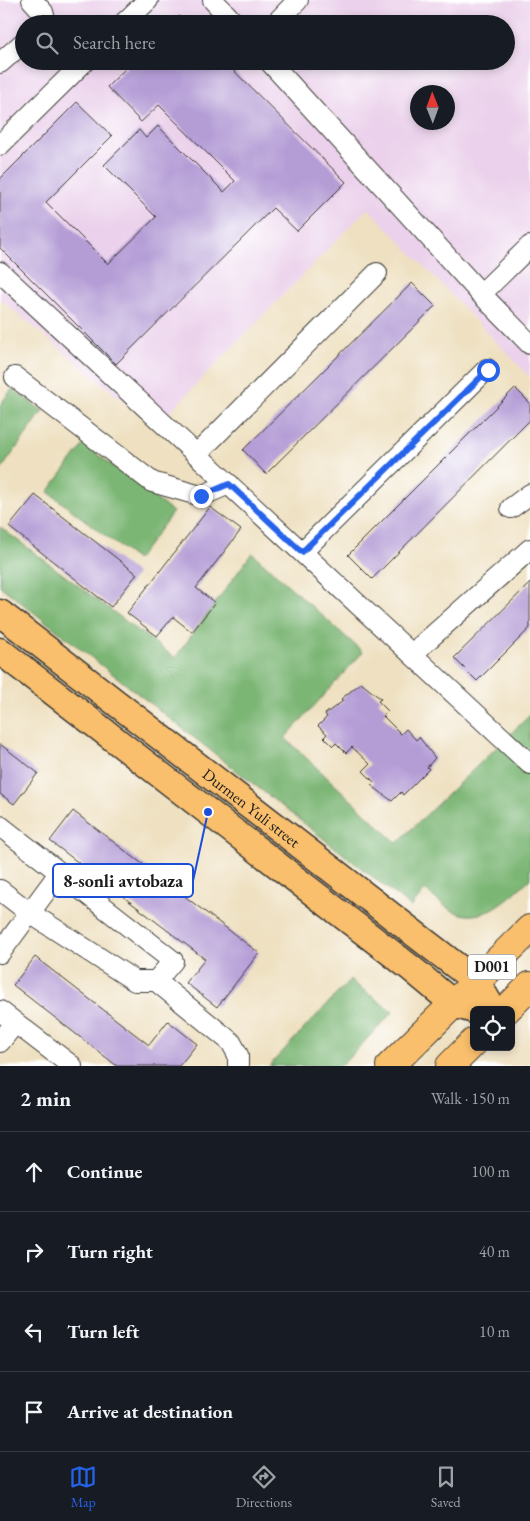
<!DOCTYPE html>
<html lang="en">
<head>
<meta charset="utf-8">
<style>
	body { margin:0; font-family:"EB Garamond",serif; background:#242831; color:#f1f3f6 }
	.controls { position:absolute; right:15px; bottom:15px; display:grid; overflow:hidden; border-radius:8px; box-shadow:0 2px 8px #0003 }
	.controls button { width:45px; height:45px; display:grid; place-items:center; padding:0; border:0; border-bottom:1px solid #363941; background:#171b24; color:#f1f3f6; font:25px sans-serif }
	.compass { position:absolute; left:410px; top:85px; width:45px; height:45px; border-radius:50%; background:#171b24; box-shadow:0 2px 8px #0003; rotate:359deg }
	.stop { position:absolute; width:15px; height:15px; margin:-11px; border:4px solid #2563eb; border-radius:50%; background:#fff }
	.stop.end { background:#2563eb; border-color:#fff; box-shadow:0 1px 5px #0008 }
	.list { margin:0; padding:0; list-style:none }
	h2 { display:flex; justify-content:space-between; align-items:center; height:65px; margin:0; padding:0 20px; font-size:21px }
	h2 small { font-size:16px; font-weight:400; color:#9ea1a6 }
	.list li { display:grid; grid-template-columns:32px 1fr auto; gap:15px; align-items:center; box-sizing:border-box; height:80px; padding:0 20px; border-top:1px solid #363941 }
	.list b { display:block; font-size:19px; white-space:nowrap }
	.list em { font-size:16px; font-style:normal; color:#9ea1a6 }
	.icon { flex:none; width:28px; height:28px; fill:none; stroke:currentColor; stroke-width:2; stroke-linecap:round; stroke-linejoin:round }
	.map { position:relative; flex:none; width:530px; height:1066px; overflow:hidden }
	.search { position:absolute; background:#171b24; box-shadow:0 2px 8px #0003; left:15px; right:15px; top:15px; height:55px; display:flex; align-items:center; gap:12px; box-sizing:border-box; padding:0 18px; border-radius:28px; color:#9ea1a6; font-size:19px }
	.sheet { height:385px; background:#171b24 }
	nav { display:flex; justify-content:space-around; align-items:center; box-sizing:border-box; height:70px; border-top:1px solid #363941; background:#171b24; font-size:14px; color:#9ea1a6 }
	nav a { display:grid; justify-items:center; gap:2px }
	nav .on { color:#2563eb }
	.map>svg:first-child { display:block }
	.built { fill:#ebd1eb; fill-rule:evenodd }
	.forest { fill:#7cb675; stroke:#4c6948 }
	.building { fill:#b49cd5 }
	.lines { fill:none; stroke-linecap:round; stroke-linejoin:round }
	.minor-casing { stroke:#3c3935; stroke-width:22 }
	.major-casing { stroke:#3c3935; stroke-width:29 }
	.highway-casing { stroke:#3c3935; stroke-width:30 }
	.minor { stroke:#fff; stroke-width:20 }
	.major { stroke:#f9bf6c; stroke-width:26 }
	.highway { stroke:#f9bf6c; stroke-width:28 }
	.route { stroke:#2563eb; stroke-width:6 }
	.labels { text-anchor:middle; stroke-width:4; stroke-linejoin:round; paint-order:stroke }
	.shield { fill:#fff; stroke:#606060; stroke-width:1 }
	.shield-label { font-size:15px; font-weight:bold; fill:#1c1c1c }
	.street-label { font-size:16px; fill:#1c1c1c; stroke:#fff }
	.leader { fill:none; stroke:#1d4ed8; stroke-width:2 }
	.callout-dot { fill:#1d4ed8; stroke:#fff; stroke-width:2 }
	.callout { fill:#fff; stroke:#1d4ed8; stroke-width:2 }
	.callout-label { font-size:18px; text-anchor:middle; font-weight:bold; fill:#1c1c1c }
</style>
</head>
<body>
<div class="map">
<svg width="530" height="1066" viewBox="0 0 530 1066">
	<rect width="100%" height="100%" fill="#fff"/>
	<filter id="ink" filterUnits="userSpaceOnUse"><feTurbulence type="fractalNoise" baseFrequency=".02" numOctaves="2"/><feDisplacementMap in="SourceGraphic" scale="10" xChannelSelector="R" yChannelSelector="G"/><feConvolveMatrix kernelMatrix="1 2 1 2 8 2 1 2 1" color-interpolation-filters="sRGB"/></filter>
	<filter id="wash" filterUnits="userSpaceOnUse"><feTurbulence type="fractalNoise" baseFrequency=".0096" numOctaves="4" result="noise"/><feDisplacementMap in="SourceGraphic" scale="20" xChannelSelector="R" yChannelSelector="G"/><feGaussianBlur stdDeviation="1.12" result="paint"/><feColorMatrix in="noise" values="0 0 0 0 0 0 0 0 0 0 0 0 0 0 0 0 0 1.4 0 .05"/><feComposite in="paint" operator="in"/></filter>
	<g filter="url(#wash)">
		<rect width="100%" height="100%" fill="#eee0c0"/>
		<path class="built" d="M0 0H530V377L368 208 155 427 0 299ZM24 24H506V61H24ZM418 92H448V122H418Z"/>
		<path class="forest" d="M12 389 43 411 0 471V405Z
			M84 444 173 512 137 560 48 492Z
			M0 527 175 658 252 553 363 652 285 738 397 843 530 715V879C510 897 483 926 453 911 443 906 434 897 425 890L411 907 0 586Z
			M350 980 393 1012 341 1066H269Z"/>
		<g id="blocks">
			<path class="building" d="M179 16 187 24H171Z
				M133 61H224L346 182 297 231 273 208 116 364 0 248V179L77 102 112 136 46 202 108 264 156 217 104 165 139 130 146 138 158 126 224 192 235 181 159 105 141 122 107 87Z
				M412 283 435 306 266 474 243 450Z
				M515 388 530 403V420L372 579 348 555Z
				M35 495 137 574 111 607 9 527Z
				M210 507 241 530 196 588 215 603 192 632 173 617 157 636 127 613Z
				M530 583V628L477 681 454 658Z
				M361 683 381 699 378 701 388 711 383 716 401 734 406 729 416 740 419 737 435 758 427 767 429 769 403 795 401 792 392 801 371 785 374 782 363 771 370 764 352 747 346 753 336 743 333 746 324 737 327 734 318 726 327 717 325 714 343 701 341 699Z
				M0 744 38 773 14 804 0 794Z
				M73 811 259 953 217 1007 186 983 205 959 50 841Z
				M35 957 149 1045 168 1021 197 1044 179 1066H117L13 985Z"/>
		</g>
	</g>
	<g filter="url(#ink)">
		<use href="#blocks" fill-opacity="0" stroke="#3c3935" stroke-width="1"/>
		<g class="lines">
			<defs>
				<path id="minor" d="M32 0 43 12 46 22 43 24
					M213 0 235 24
					M123 24 148 0
					M275 24 298 0
					M269 61 481 294 530 344
					M0 63 24 42
					M0 145 85 61
					M0 272 530 764
					M481 294 530 246
					M15 377 152 482 201 496 229 484
					M197 454 377 273
					M511 508 530 494
					M302 552 487 369
					M412 654 530 549
					M0 826 173 961 156 981 231 1042 238 1055V1066
					M0 890 30 913 135 981H156
					M0 953 60 872
					M0 1011 72 1066
					M0 1042 15 1023"/>
				<g id="major">
					<path id="s1" d="M0 613 477 982 493 1010"/>
					<path d="M0 651 412 969 454 1004 474 1010"/>
				</g>
				<path id="highway" d="M506 1010 530 986
					M390 1066 530 929
					M450 1066 474 1042"/>
			</defs>
			<use href="#minor" class="minor-casing"/>
			<use href="#major" class="major-casing"/>
			<use href="#highway" class="highway-casing"/>
			<use href="#minor" class="minor"/>
			<use href="#major" class="major"/>
			<use href="#highway" class="highway"/>
		</g>
	</g>
	<g class="lines" filter="url(#ink)">
		<path class="route" d="M201 496 229 484 302 552 488 370"/>
	</g>
	<g class="labels">
		<rect class="shield" x="468" y="954.5" width="48" height="25" rx="4"/>
		<g class="shield-label">
			<text x="492" y="972">D001</text>
		</g>
		<g class="street-label">
			<text dy="6" stroke="none"><textPath href="#s1" startOffset="318">Durmen Yuli street</textPath></text>
		</g>
	</g>
	<path class="leader" d="M208 812L193 881"/>
	<circle class="callout-dot" cx="208" cy="812" r="5"/>
	<rect class="callout" x="53" y="864" width="140" height="33" rx="5"/>
	<g class="callout-label">
		<text x="123" y="887">8-sonli avtobaza</text>
	</g>
</svg>
<div class="controls">
<button><svg class="icon" aria-label="locate" viewBox="0 0 24 24"><circle cx="12" cy="12" r="6"/><path d="M12 2v4M12 18v4M2 12h4M18 12h4"/></svg></button>
</div>
<svg class="compass" viewBox="-18 -18 36 36"><path d="M0-13l5 13h-10z" fill="#e53935"/><path d="M0 13l5-13h-10z" fill="#9ea1a6"/></svg>
<div class="stop" style="left:488px;top:370px"></div>
<div class="stop end" style="left:201px;top:496px"></div>
<div class="search"><svg class="icon" aria-label="search" viewBox="0 0 24 24"><circle cx="10" cy="10" r="6"/><path d="M15 15l6 6"/></svg>Search here</div>
</div>
<section class="sheet">
<h2>2 min<small>Walk · 150 m</small></h2>
<ul class="list">
<li><svg class="icon" aria-label="ahead" viewBox="0 0 24 24"><path d="M12 20V5M6 11l6-6 6 6"/></svg><div><b>Continue</b></div><em>100 m</em></li>
<li><svg class="icon" aria-label="right" viewBox="0 0 24 24"><path d="M7 20v-9h11M14 6l5 5-5 5"/></svg><div><b>Turn right</b></div><em>40 m</em></li>
<li><svg class="icon" aria-label="left" viewBox="0 0 24 24"><path d="M17 20v-9H6M10 6l-5 5 5 5"/></svg><div><b>Turn left</b></div><em>10 m</em></li>
<li><svg class="icon" aria-label="arrive" viewBox="0 0 24 24"><path d="M6 21V4h12l-3 4 3 4H6"/></svg><div><b>Arrive at destination</b></div></li>
</ul>
</section>
<nav>
<a class="on"><svg class="icon" aria-label="map" viewBox="0 0 24 24"><path d="M3 6l6-2 6 2 6-2v14l-6 2-6-2-6 2zM9 4v14M15 6v14"/></svg>Map</a>
<a><svg class="icon" aria-label="directions" viewBox="0 0 24 24"><path d="M12 3l9 9-9 9-9-9zM9 14v-3h6M13 9l2 2-2 2"/></svg>Directions</a>
<a><svg class="icon" aria-label="saved" viewBox="0 0 24 24"><path d="M7 4h10v16l-5-4-5 4z"/></svg>Saved</a>
</nav>
</body>
</html>
